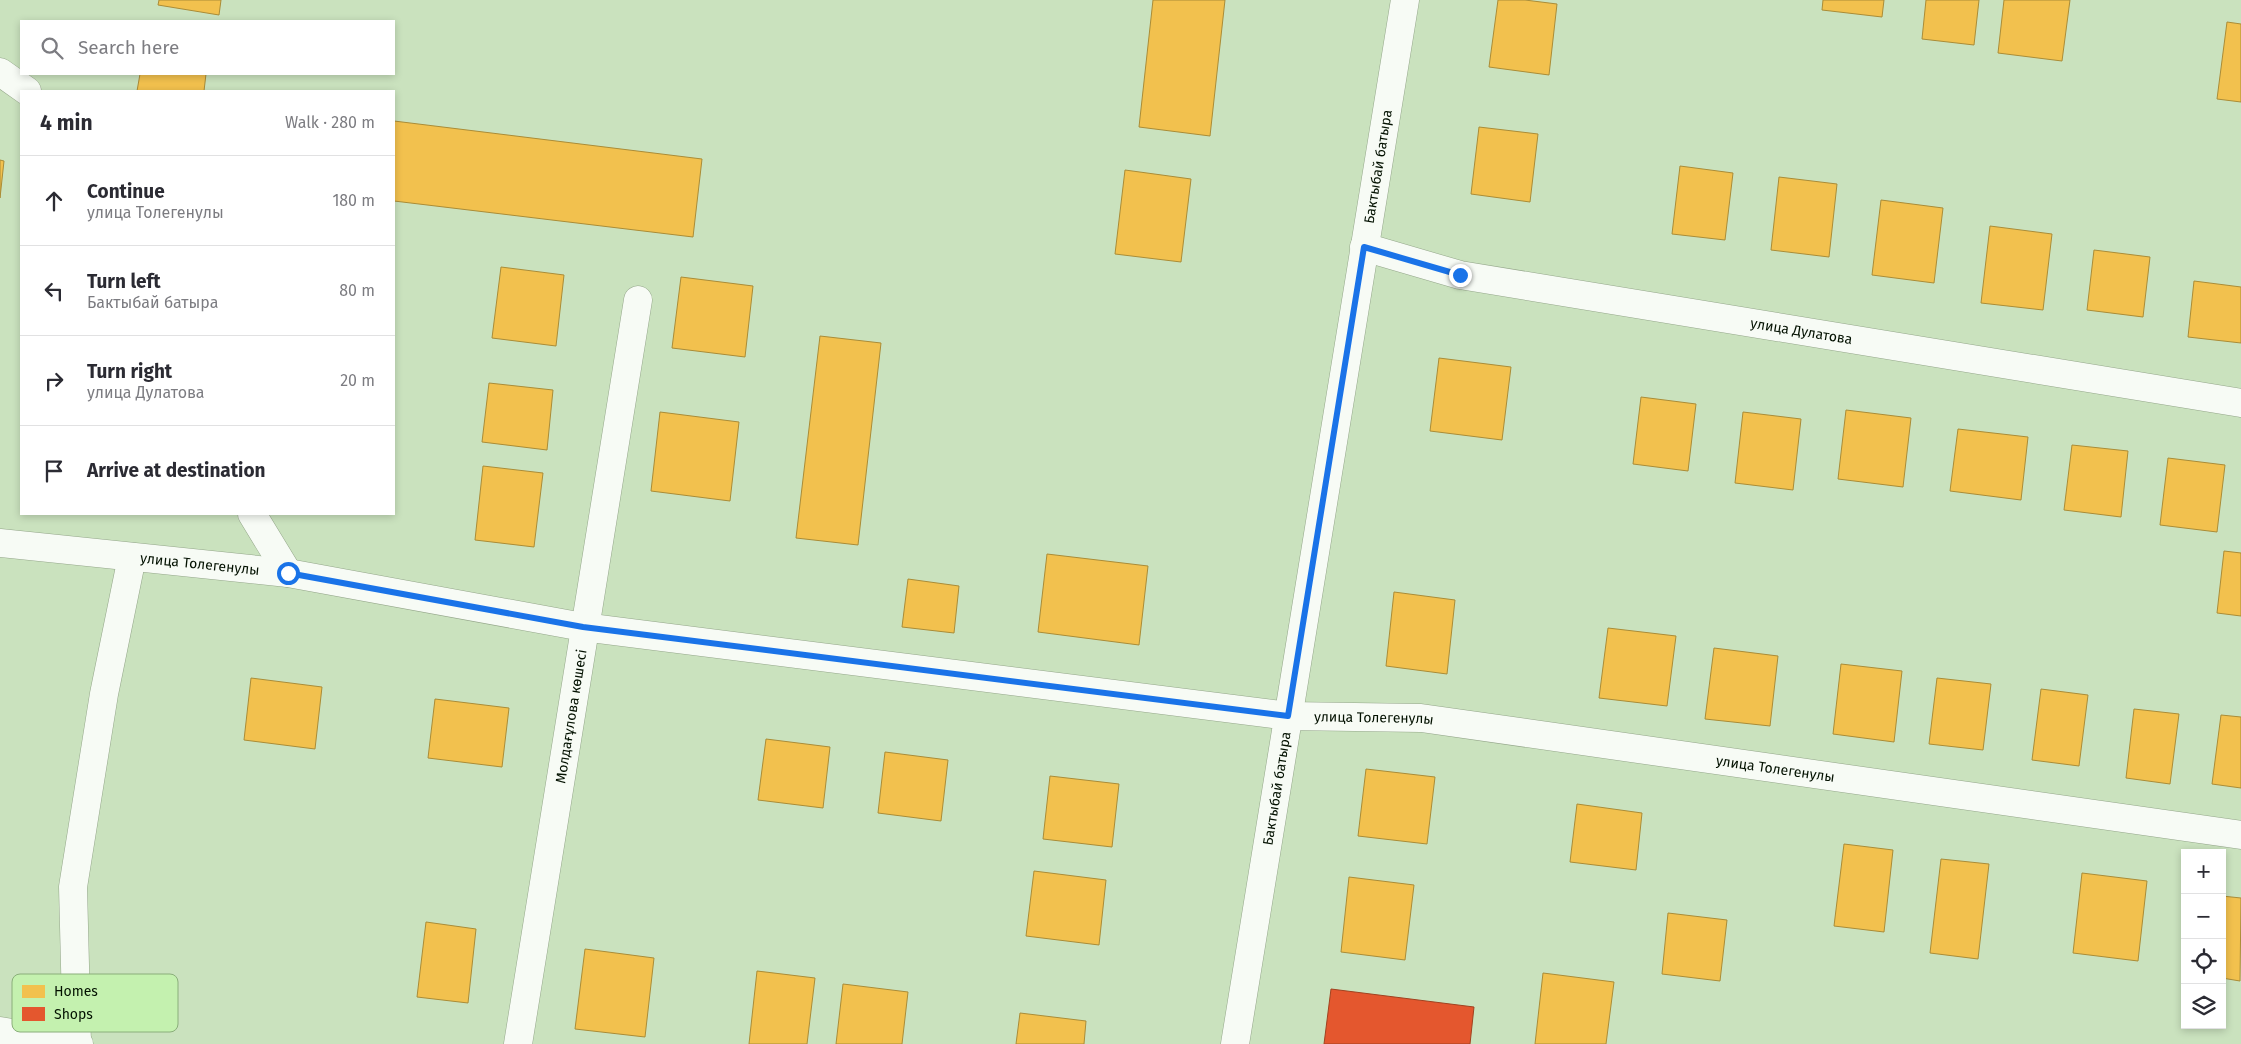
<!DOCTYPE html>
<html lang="en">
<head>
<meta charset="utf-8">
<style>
	body { margin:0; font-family:"Fira Sans",sans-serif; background:#f7f7f7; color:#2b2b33 }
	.controls { position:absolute; right:15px; bottom:15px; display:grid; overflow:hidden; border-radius:0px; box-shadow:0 2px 8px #0003 }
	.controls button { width:45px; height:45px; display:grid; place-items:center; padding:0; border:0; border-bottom:1px solid #e1e1e2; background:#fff; color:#2b2b33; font:25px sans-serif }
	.stop { position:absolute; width:15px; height:15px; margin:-11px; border:4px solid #1a73e8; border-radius:50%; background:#fff }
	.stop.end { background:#1a73e8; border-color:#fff; box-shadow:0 1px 5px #0008 }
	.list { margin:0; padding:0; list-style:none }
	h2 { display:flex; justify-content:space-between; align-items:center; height:65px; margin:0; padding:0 20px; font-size:21px }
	h2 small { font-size:16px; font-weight:400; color:#7c7c81 }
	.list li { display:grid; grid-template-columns:32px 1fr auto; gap:15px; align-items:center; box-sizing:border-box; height:90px; padding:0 20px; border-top:1px solid #e1e1e2 }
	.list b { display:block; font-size:19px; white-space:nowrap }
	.list p { margin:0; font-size:16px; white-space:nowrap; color:#7c7c81 }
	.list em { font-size:16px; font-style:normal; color:#7c7c81 }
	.icon { flex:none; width:28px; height:28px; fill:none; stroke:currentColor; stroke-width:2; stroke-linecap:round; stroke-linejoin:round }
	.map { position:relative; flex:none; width:2241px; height:1044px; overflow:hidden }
	.search { position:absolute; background:#fff; box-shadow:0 2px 8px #0003; left:20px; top:20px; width:375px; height:55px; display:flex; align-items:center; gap:12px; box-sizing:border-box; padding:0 18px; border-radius:0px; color:#7c7c81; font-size:19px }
	.panel { position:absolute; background:#fff; box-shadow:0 2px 8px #0003; left:20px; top:90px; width:375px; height:425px; border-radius:0px }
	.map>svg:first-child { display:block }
	.homes { fill:#f2c14e; stroke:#aa8c37 }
	.shops { fill:#e4572e; stroke:#a04220 }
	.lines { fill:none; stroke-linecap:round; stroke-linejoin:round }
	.minor-casing { stroke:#94a68a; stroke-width:29 }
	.tertiary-casing { stroke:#94a68a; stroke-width:29 }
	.minor { stroke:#f7fbf5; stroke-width:28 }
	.tertiary { stroke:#f7fbf5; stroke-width:28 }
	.route { stroke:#1a73e8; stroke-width:6 }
	.labels { text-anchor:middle; stroke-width:5; stroke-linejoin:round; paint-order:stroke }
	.street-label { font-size:14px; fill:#031100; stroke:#c4f1af }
	.key { fill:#c4f1af; stroke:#8aae7a; stroke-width:1 }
	.key-label { font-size:14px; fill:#031100 }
</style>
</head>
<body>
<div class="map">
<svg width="2241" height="1044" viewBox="0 0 2241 1044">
	<rect width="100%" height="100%" fill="#cae2be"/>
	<path class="homes" d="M159 0H221L219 15 158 5Z
		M1153 0H1225L1210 136 1139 127Z
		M1498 0H1525L1557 4 1549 75 1489 67Z
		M1823 0H1884L1882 17 1822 10Z
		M1926 0H1979L1974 45 1922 39Z
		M2004 0H2070L2062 61 1998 53Z
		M2227 22 2241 24V102L2217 99Z
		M140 74H206L204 91H137Z
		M394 121 702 159 693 237 394 201Z
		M1479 127 1538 134 1530 202 1471 194Z
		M0 160 4 161 0 198Z
		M1680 166 1733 173 1725 240 1672 234Z
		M1125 170 1191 179 1181 262 1115 254Z
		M1779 177 1837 184 1829 257 1771 250Z
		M1881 200 1943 208 1934 283 1872 275Z
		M1990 226 2052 234 2043 310 1981 303Z
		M2094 250 2150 257 2143 317 2087 310Z
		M501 267 564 275 556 346 492 338Z
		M681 277 753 286 745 357 672 348Z
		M2194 281 2241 287V343L2188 337Z
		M820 336 881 343 858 545 796 538Z
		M1439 358 1511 367 1502 440 1430 431Z
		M489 383 553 390 547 450 482 442Z
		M1641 397 1696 404 1688 471 1633 464Z
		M1846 410 1911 418 1903 487 1838 479Z
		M660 412 739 422 730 501 651 491Z
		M1743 412 1801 419 1793 490 1735 483Z
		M1958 429 2028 437 2021 500 1950 491Z
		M2072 445 2128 451 2121 517 2064 510Z
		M2168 458 2225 465 2217 532 2160 525Z
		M483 466 543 473 534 547 475 540Z
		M2224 551 2241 553V616L2217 613Z
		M1047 554 1148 566 1139 645 1038 632Z
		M908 579 959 586 954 633 902 627Z
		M1394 592 1455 600 1447 674 1386 666Z
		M1608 628 1676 636 1667 706 1599 698Z
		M1714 648 1778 656 1770 726 1705 719Z
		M1841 664 1902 671 1894 742 1833 734Z
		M251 678 322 687 315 749 244 740Z
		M1937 678 1991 684 1983 750 1929 744Z
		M2041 689 2088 695 2079 766 2032 760Z
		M435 699 509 708 502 767 428 758Z
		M2134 709 2179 714 2170 784 2126 778Z
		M2221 715 2241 717V788L2212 784Z
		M766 739 830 747 823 808 758 800Z
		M885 752 948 760 941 821 878 813Z
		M1366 769 1435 777 1427 844 1358 836Z
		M1050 776 1119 784 1112 847 1043 839Z
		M1577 804 1642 813 1636 870 1570 862Z
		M1844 844 1893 850 1884 932 1834 926Z
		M1941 859 1989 864 1978 959 1930 953Z
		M1034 871 1106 880 1099 945 1026 936Z
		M2082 873 2147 881 2138 961 2073 953Z
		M1349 877 1414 885 1405 960 1341 952Z
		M2222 896 2241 898 2240 981 2222 978Z
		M1668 913 1727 920 1720 981 1662 974Z
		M426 922 476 929 468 1003 417 997Z
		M585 949 654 958 645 1037 575 1029Z
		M757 971 815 978 807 1044H749Z
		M1543 973 1614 982 1606 1044H1535Z
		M843 984 908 992 902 1044H836Z
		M1020 1013 1086 1021 1084 1044H1016Z"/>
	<path class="shops" d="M1331 989 1474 1007 1470 1044H1324Z"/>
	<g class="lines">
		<defs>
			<g id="minor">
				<path d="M0 72 27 91"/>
				<path id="s1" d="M1364 247 1460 275 2241 403"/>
				<path d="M252 514 288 573"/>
				<path id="s2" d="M0 543 288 573 583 627 1288 716 1421 718 2241 835"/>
				<path d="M0 1031 79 1044"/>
				<path d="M77 1044 73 887 104 694 132 557"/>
				<path id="s3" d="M518 1044 638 300"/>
			</g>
			<g id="tertiary">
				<path id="s4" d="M1235 1044 1405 0"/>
			</g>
		</defs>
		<use href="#minor" class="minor-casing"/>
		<use href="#tertiary" class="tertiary-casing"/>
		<use href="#minor" class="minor"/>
		<use href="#tertiary" class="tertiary"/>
	</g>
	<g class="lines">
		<path class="route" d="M288 573 583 627 1288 716 1364 247 1460 275"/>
	</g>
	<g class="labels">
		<g class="street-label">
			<text dy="5" stroke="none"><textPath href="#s4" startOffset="889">Бактыбай батыра</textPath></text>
			<text dy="5" stroke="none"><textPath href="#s1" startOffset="446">улица Дулатова</textPath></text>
			<text dy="5" stroke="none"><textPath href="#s2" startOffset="201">улица Толегенулы</textPath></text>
			<text dy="5" stroke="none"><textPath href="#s3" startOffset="332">Молдағұлова көшесі</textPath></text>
			<text dy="5" stroke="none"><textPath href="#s2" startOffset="1386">улица Толегенулы</textPath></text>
			<text dy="5" stroke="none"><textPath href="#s2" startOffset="1791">улица Толегенулы</textPath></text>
			<text dy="5" stroke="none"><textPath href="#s4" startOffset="259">Бактыбай батыра</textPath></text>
		</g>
	</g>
	<rect x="12" y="974" width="166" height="58" rx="8" class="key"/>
	<rect x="22" y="985" width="23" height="13" fill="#f2c14e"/>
	<rect x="22" y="1007" width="23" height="14" fill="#e4572e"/>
	<g class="key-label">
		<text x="54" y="996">Homes</text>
		<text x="54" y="1019">Shops</text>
	</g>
</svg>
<div class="controls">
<button>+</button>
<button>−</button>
<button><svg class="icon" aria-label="locate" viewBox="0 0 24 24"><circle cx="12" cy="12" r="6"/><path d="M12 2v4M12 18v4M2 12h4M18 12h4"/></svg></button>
<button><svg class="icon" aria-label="layers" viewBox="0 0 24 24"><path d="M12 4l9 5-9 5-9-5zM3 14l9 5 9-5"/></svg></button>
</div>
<div class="stop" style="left:288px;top:573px"></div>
<div class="stop end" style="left:1460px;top:275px"></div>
<div class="search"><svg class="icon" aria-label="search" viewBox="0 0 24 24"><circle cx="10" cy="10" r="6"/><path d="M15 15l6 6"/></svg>Search here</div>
<section class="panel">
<h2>4 min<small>Walk · 280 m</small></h2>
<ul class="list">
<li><svg class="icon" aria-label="ahead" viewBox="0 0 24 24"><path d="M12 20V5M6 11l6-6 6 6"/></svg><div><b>Continue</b><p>улица Толегенулы</p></div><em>180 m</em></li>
<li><svg class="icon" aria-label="left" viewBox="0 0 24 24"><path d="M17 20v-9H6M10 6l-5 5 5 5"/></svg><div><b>Turn left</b><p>Бактыбай батыра</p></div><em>80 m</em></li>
<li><svg class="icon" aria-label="right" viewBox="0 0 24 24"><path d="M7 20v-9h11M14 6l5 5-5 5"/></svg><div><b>Turn right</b><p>улица Дулатова</p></div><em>20 m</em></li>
<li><svg class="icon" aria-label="arrive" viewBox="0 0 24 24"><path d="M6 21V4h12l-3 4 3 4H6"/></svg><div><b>Arrive at destination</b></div></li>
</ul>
</section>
</div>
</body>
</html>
